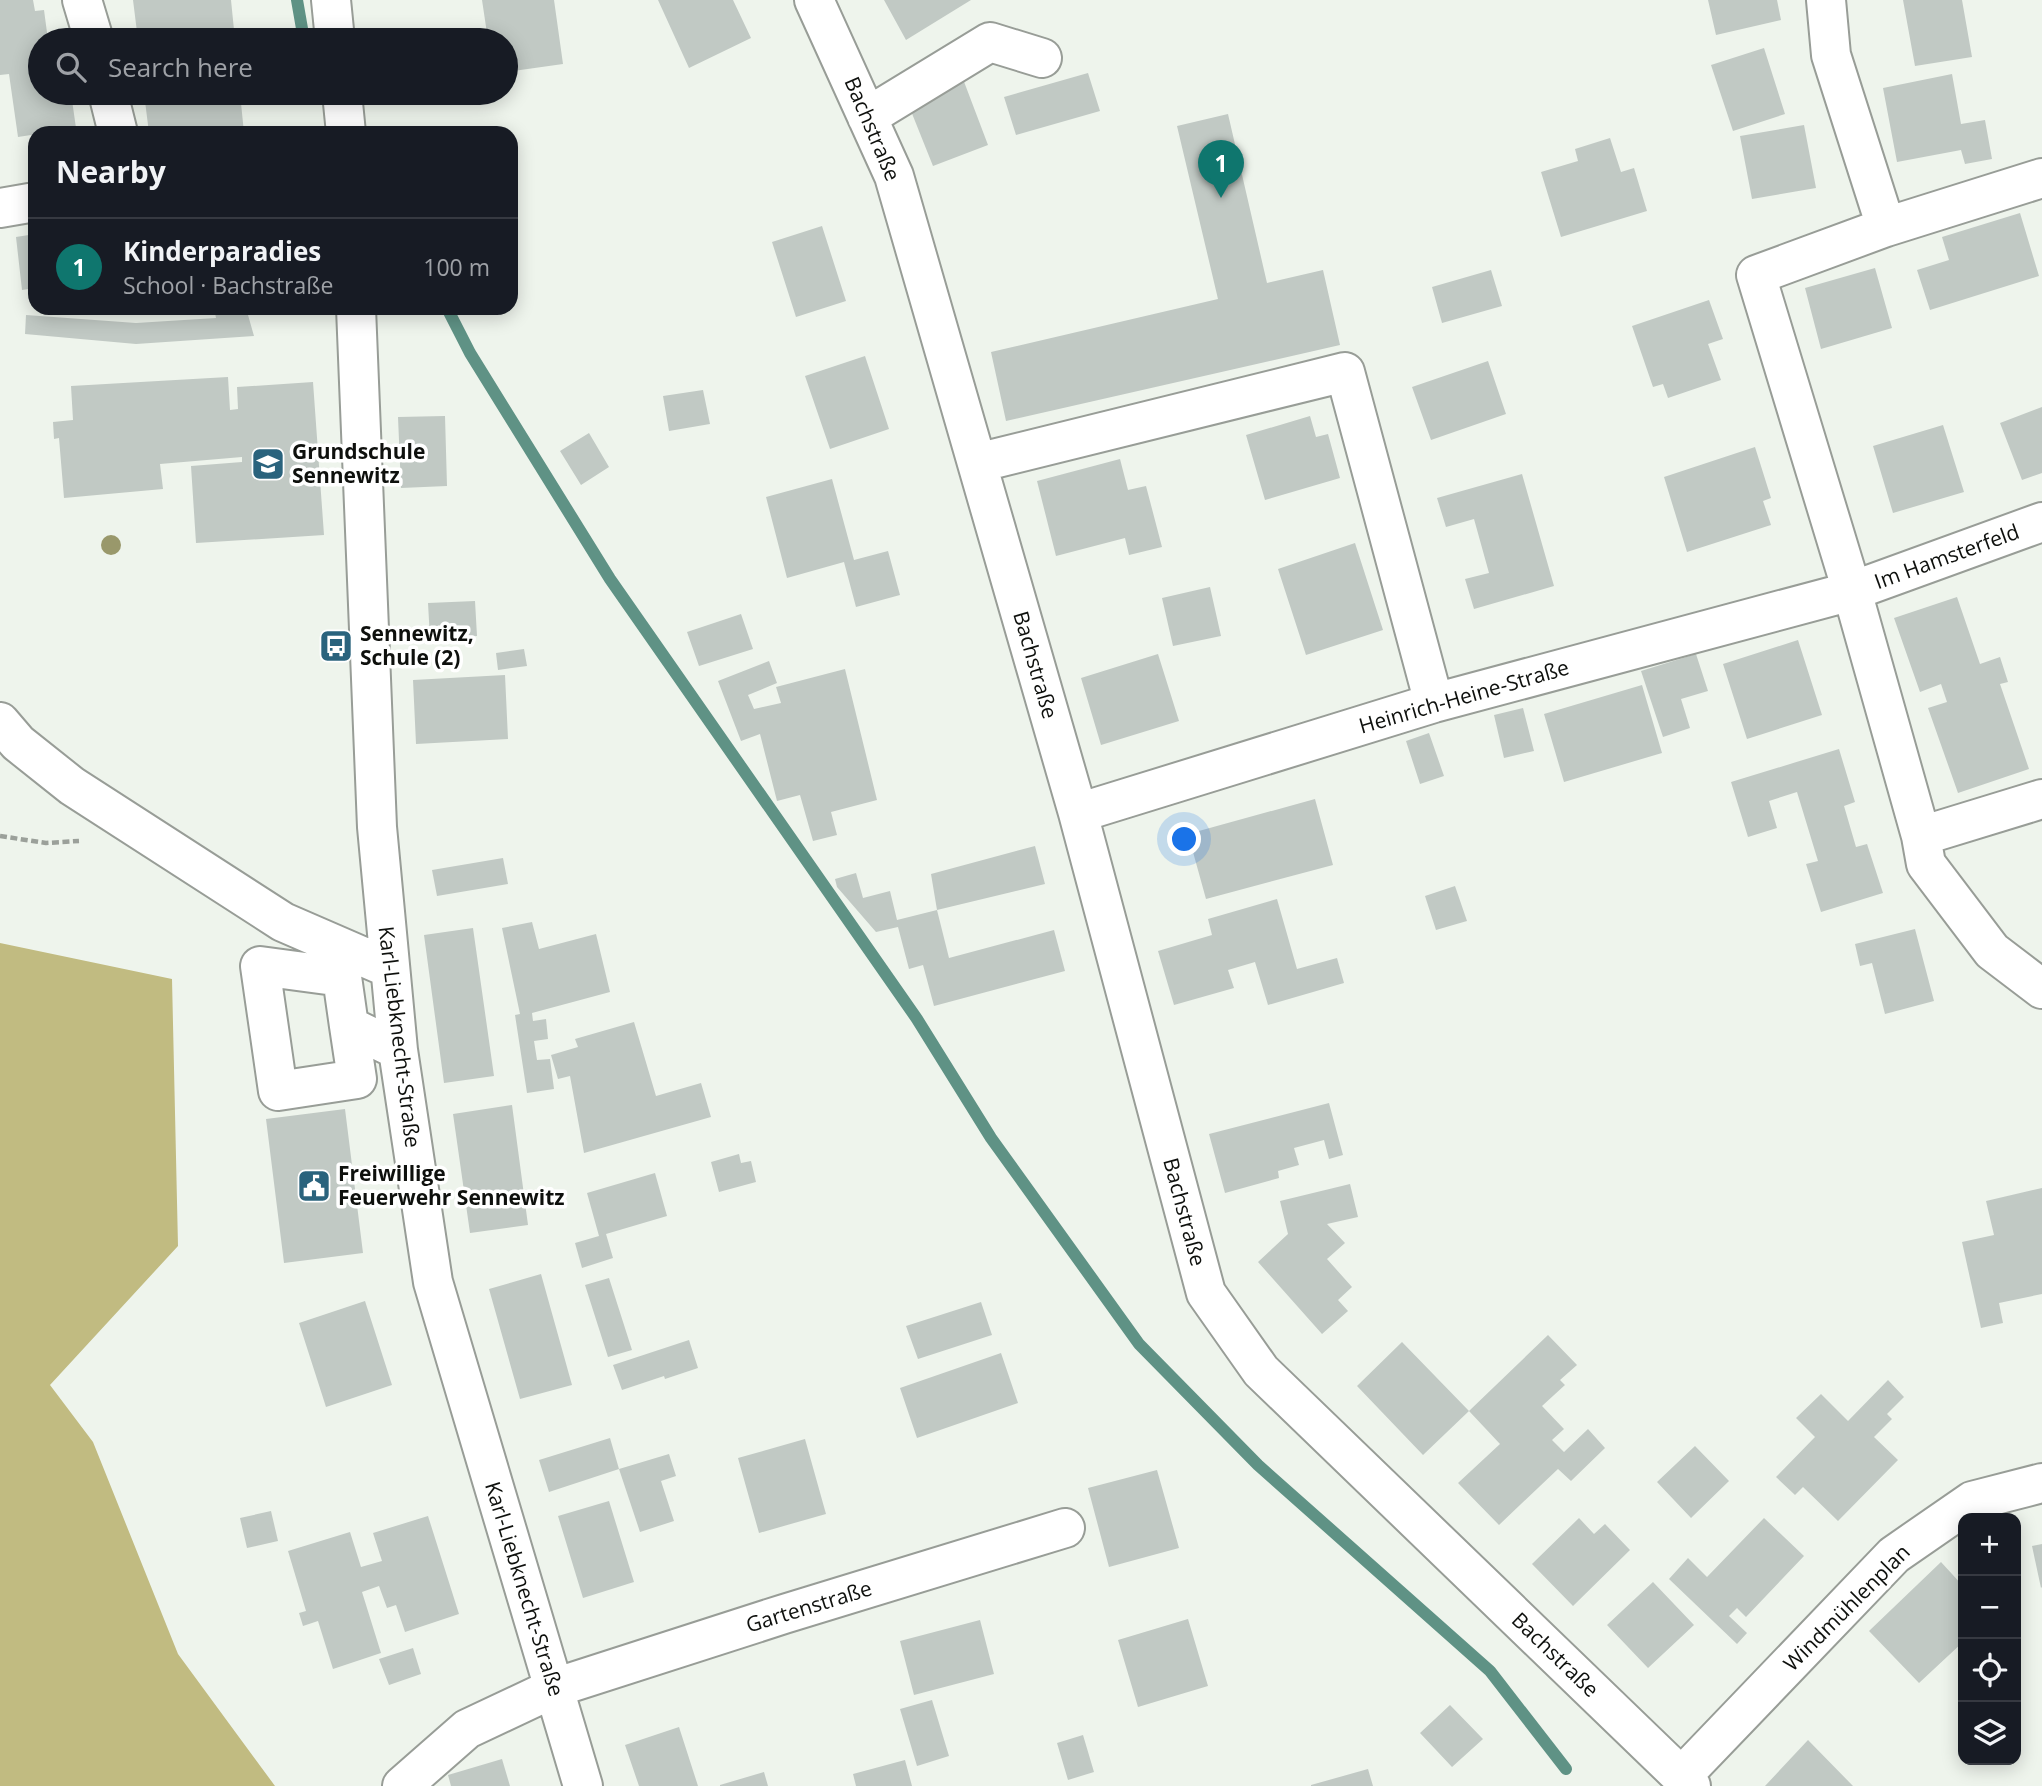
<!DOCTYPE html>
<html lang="en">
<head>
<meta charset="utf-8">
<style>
	body { margin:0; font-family:"Open Sans",sans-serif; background:#20242c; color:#f1f3f6 }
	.controls { position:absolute; right:21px; bottom:21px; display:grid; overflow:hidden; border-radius:14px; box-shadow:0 4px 18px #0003 }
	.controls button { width:63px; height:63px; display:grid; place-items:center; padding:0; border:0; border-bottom:2px solid #363941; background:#171b24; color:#f1f3f6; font:35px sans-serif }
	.you { position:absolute; left:1185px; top:840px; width:24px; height:24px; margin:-18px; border:5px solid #fff; border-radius:50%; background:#1a73e8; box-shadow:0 0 0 10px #1a73e833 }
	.badge { display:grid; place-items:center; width:46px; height:46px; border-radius:50%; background:#0f766e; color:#fff; font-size:23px; font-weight:700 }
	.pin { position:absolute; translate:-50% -58px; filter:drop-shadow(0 2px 4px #0008) }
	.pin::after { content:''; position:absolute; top:37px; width:24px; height:21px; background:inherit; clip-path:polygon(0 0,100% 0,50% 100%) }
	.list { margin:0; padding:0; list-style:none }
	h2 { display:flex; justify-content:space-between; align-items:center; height:91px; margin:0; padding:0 28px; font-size:30px }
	h2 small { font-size:23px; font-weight:400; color:#9ea1a6 }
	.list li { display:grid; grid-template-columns:46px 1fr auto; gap:21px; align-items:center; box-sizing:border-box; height:98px; padding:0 28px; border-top:2px solid #363941 }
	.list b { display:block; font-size:26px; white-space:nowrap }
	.list p { margin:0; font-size:23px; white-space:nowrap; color:#9ea1a6 }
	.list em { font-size:23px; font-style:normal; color:#9ea1a6 }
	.icon { flex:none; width:38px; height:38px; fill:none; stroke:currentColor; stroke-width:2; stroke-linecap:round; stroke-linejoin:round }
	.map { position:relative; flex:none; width:2042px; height:1786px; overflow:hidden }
	.search { position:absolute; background:#171b24; box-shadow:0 4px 18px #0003; left:28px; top:28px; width:490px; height:77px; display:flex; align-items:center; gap:18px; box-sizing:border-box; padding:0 24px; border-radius:38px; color:#9ea1a6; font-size:26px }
	.panel { position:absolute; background:#171b24; box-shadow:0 4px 18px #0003; left:28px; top:126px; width:490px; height:189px; border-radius:21px }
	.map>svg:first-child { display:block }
	.forest { fill:#c1bb81 }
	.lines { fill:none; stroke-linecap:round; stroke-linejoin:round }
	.stream { stroke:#5f9285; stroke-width:12 }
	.building { fill:#c1c9c4 }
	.minor-casing { stroke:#989d97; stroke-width:42 }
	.path { stroke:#9ba09a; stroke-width:4.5; stroke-dasharray:7 3.5; stroke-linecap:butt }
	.minor { stroke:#fff; stroke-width:38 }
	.tree { fill:#99986b }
	.labels { text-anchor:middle; stroke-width:7; stroke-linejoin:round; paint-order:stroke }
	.street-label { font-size:21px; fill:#0e100d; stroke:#fff }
	.poi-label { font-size:21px; font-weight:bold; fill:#0e100d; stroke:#fff; text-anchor:start }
</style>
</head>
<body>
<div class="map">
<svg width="2042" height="1786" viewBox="0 0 2042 1786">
	<rect width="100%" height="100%" fill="#eef4ec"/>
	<path class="forest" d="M0 943 172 979 178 1246 50 1385 93 1442 178 1654 275 1786H0Z"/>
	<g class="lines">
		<path class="stream" d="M297 0 304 40
			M314 93 315 99
			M447 308 470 353 610 579 917 1019 991 1138 1139 1344 1258 1465 1490 1671 1566 1769"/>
	</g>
	<path class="building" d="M0 0H33L35 11 44 10 48 40H40V93H71L76 128 18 137 9 74 0 75Z
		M133 0H231L235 40H138Z
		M482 0H554L563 64 506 72V40H488Z
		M658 0H733L751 38 689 68Z
		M884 0H971L906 40Z
		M1708 0H1777L1781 20 1716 35Z
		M1903 0H1962L1972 57 1915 66Z
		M1764 48 1785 114 1733 131 1711 65Z
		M1088 73 1100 111 1016 135 1004 97Z
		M1952 74 1961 124 1985 120 1992 159 1965 164 1961 150 1897 162 1883 88Z
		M963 79 988 145 933 166 907 101Z
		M144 93H240L244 133H149Z
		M1228 114 1267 283 1323 270 1340 345 1006 421 991 352 1218 299 1177 126Z
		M1804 125 1816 188 1752 199 1740 136Z
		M1610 138 1621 172 1634 168 1647 211 1561 237 1541 172 1578 161 1575 149Z
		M2020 213 2039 276 1930 310 1917 270 1949 260 1942 237Z
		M822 226 846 301 796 317 772 242Z
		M35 234V288L22 290 16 237Z
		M1875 268 1892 328 1821 349 1805 288Z
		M1491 270 1502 306 1442 323 1432 287Z
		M1709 300 1723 339 1708 344 1721 380 1668 398 1663 384 1653 387 1632 326Z
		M214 308H246L254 336 136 344 25 334 26 315 136 323 216 318Z
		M865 356 889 429 830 449 805 376Z
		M1488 361 1506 414 1431 440 1412 387Z
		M228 377 230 410 238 409 237 387 313 382 324 535 196 543 191 466 242 462V457L160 464 163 489 64 498 59 438 54 439 53 422 73 420 71 386Z
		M703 390 710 424 669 431 663 396Z
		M2042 407V473L2022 480 2000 423Z
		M445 416 447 486 401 488 398 417Z
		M1310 416 1316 437 1328 434 1340 478 1265 500 1246 435Z
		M1943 425 1964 492 1893 513 1873 446Z
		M589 433 609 467 581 485 560 451Z
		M1755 447 1771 498 1763 501 1771 525 1687 552 1664 477Z
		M1120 459 1128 490 1146 486 1162 547 1129 555 1125 538 1056 556 1037 481Z
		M1522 474 1554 586 1474 609 1465 579 1489 573 1474 519 1446 527 1437 498Z
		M832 479 854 560 888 551 900 595 856 607 844 562 787 578 766 497Z
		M1355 543 1383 630 1306 655 1278 569Z
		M1210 587 1221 636 1173 646 1162 598Z
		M1957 597 1980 664 2000 657 2008 682 2000 684 2029 769 1958 793 1928 708 1947 702 1941 684 1920 692 1894 618Z
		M475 601 477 636 430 639 428 603Z
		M741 614 753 649 699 666 687 632Z
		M1798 640 1822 715 1747 739 1723 664Z
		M524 649 527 666 498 670 496 653Z
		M1158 654 1179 721 1101 745 1081 678Z
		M1696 654 1708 691 1681 699 1690 728 1663 737 1641 671Z
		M769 661 777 683 748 695 754 709 781 703 776 687 845 669 877 800 831 812 837 835 813 841 800 795 777 801 760 734 741 741 718 681Z
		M505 675 508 739 416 744 413 680Z
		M1642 685 1662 753 1564 782 1544 714Z
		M1523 708 1534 751 1504 758 1494 715Z
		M1429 733 1444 776 1420 784 1406 741Z
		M1839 749 1855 802 1844 806 1856 847 1867 844 1883 893 1821 912 1806 864 1818 861 1797 792 1769 801 1777 828 1748 837 1731 782Z
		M1315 799 1333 865 1206 899 1188 834Z
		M1035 846 1045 884 937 910 931 874Z
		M503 858 508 884 437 896 432 870Z
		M856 873 863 898 890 891 897 920 937 910 949 958 1054 930 1065 971 934 1006 923 965 909 969 898 927 876 932 837 887 835 879Z
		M1455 886 1467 921 1436 930 1425 896Z
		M1277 899 1297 969 1337 958 1344 983 1268 1005 1255 962 1228 970 1234 988 1174 1005 1158 951 1212 935 1208 919Z
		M532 922 539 949 596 934 610 992 532 1013 533 1021 546 1019 548 1039 534 1041 537 1060 550 1059 554 1089 527 1093 515 1015 520 1014 502 928Z
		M473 928 494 1076 444 1083 424 935Z
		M1915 929 1934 1001 1885 1014 1872 963 1860 966 1855 944Z
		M634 1022 656 1096 701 1083 711 1117 584 1153 570 1076 558 1079 551 1055 578 1047 575 1039Z
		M1329 1103 1343 1155 1329 1159 1324 1140 1294 1148 1299 1165 1278 1171 1279 1178 1225 1193 1209 1134Z
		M512 1105 528 1225 470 1233 453 1114Z
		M345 1109 363 1253 284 1263 266 1119Z
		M739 1154 741 1163 751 1161 756 1182 719 1192 711 1162Z
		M655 1173 667 1216 606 1234 613 1258 582 1268 575 1243 599 1236 587 1193Z
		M1350 1184 1358 1217 1327 1224 1345 1243 1327 1259 1352 1287 1338 1300 1348 1311 1322 1334 1258 1262 1288 1234 1280 1201Z
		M2042 1188V1294L1999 1303 2003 1323 1981 1328 1962 1242 1994 1235 1986 1201Z
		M541 1274 572 1385 520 1399 489 1289Z
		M609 1278 632 1350 608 1357 585 1285Z
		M365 1301 392 1385 326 1407 299 1323Z
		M981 1302 992 1335 918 1359 906 1326Z
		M1548 1335 1577 1365 1560 1380 1565 1385 1542 1406 1564 1429 1552 1440 1564 1452 1588 1429 1605 1448 1571 1481 1558 1469 1499 1525 1458 1483 1500 1444 1469 1411Z
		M689 1340 698 1368 665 1379 664 1376 622 1390 613 1365Z
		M1402 1342 1469 1411 1423 1455 1357 1386Z
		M1001 1353 1018 1403 917 1438 900 1388Z
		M1888 1380 1904 1397 1887 1414 1892 1419 1874 1437 1898 1460 1838 1521 1803 1487 1795 1495 1776 1477 1815 1437 1796 1418 1821 1394 1848 1421Z
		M610 1438 619 1469 549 1492 539 1460Z
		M805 1439 826 1514 759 1533 738 1458Z
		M1695 1446 1729 1481 1691 1518 1657 1482Z
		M669 1454 676 1476 661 1481 674 1521 640 1532 619 1469Z
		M1157 1470 1179 1548 1109 1567 1088 1488Z
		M609 1501 634 1582 583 1598 558 1516Z
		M271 1511 278 1541 247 1548 240 1518Z
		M428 1516 459 1614 405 1632 396 1605 387 1608 379 1586 362 1592 381 1653 333 1669 318 1621 303 1626 299 1613 306 1611 288 1551 350 1532 361 1567 382 1561 373 1533Z
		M1579 1518 1594 1534 1605 1524 1630 1550 1573 1606 1532 1564Z
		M1764 1518 1804 1556 1746 1617 1737 1608 1729 1616 1747 1633 1737 1644 1669 1579 1688 1558 1707 1577Z
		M2042 1544V1587L2041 1588 2032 1546Z
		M1941 1562 1963 1586V1642L1919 1683 1869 1631Z
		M1653 1582 1694 1625 1648 1668 1607 1625Z
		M1188 1619 1208 1686 1138 1707 1118 1640Z
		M980 1620 994 1674 914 1695 900 1641Z
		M413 1648 421 1674 389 1685 379 1659Z
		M932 1700 949 1756 917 1766 900 1709Z
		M1450 1705 1483 1739 1452 1767 1420 1733Z
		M679 1727 698 1786H639L625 1745Z
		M1083 1735 1094 1772 1068 1780 1057 1743Z
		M1808 1740 1853 1786H1765Z
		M502 1759 510 1786H451L448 1775Z
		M905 1760 912 1786H856L853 1774Z
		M1368 1769 1373 1786H1311V1785Z
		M764 1772 768 1786H720V1785Z"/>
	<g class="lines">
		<defs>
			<path id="minor" d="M82 0 94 40
				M331 0 335 40
				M814 0 894 176 1078 813 1206 1293 1261 1371 1691 1786
				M1826 0 1831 55 1886 227 1756 275 1852 591 1921 836 1926 864 1992 951 2042 989
				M108 93 118 133
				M342 93 346 133
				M867 117 990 42 1042 58
				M0 208 35 202
				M1886 227 2042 178
				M356 308 377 827 398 1050 433 1282 583 1786
				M977 463 1345 372 1434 703
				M0 722 18 743 72 786 283 922 389 968
				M1078 813 1434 703 1852 591 2042 522
				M1921 836 2042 799
				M349 1026 342 977 260 966 278 1091 357 1079 349 1026 398 1050
				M1681 1777 1894 1555 1972 1501 2042 1483
				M402 1786 467 1729 554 1688 784 1614 1065 1528"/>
		</defs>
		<use href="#minor" class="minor-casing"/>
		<path class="path" d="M0 836 46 843 79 841"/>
		<use href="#minor" class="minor"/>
	</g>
	<circle class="tree" cx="111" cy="545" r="10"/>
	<defs>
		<symbol id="school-square" viewBox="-11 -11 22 22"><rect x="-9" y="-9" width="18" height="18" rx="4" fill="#2a637d" stroke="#fff"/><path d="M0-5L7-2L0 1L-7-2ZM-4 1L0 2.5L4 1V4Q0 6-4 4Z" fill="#fff"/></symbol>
		<symbol id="bus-square" viewBox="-11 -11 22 22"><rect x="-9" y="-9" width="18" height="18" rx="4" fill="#2a637d" stroke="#fff"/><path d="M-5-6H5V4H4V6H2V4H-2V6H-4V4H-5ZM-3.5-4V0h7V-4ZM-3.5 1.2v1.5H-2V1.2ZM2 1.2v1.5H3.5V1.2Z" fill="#fff"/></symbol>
		<symbol id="civic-square" viewBox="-11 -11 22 22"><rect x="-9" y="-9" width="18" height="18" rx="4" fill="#2a637d" stroke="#fff"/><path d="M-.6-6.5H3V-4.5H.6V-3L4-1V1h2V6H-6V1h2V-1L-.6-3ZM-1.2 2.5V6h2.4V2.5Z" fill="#fff"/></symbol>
	</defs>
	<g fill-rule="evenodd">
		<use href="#school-square" x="249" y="445" width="38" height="38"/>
		<use href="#bus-square" x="317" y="627" width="38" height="38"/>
		<use href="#civic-square" x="295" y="1167" width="38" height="38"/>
	</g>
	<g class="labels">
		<g class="street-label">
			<text transform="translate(872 129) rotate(67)" y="7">Bachstraße</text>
			<text transform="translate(1947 557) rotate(-20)" y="7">Im Hamsterfeld</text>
			<text transform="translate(1035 665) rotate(74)" y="7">Bachstraße</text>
			<text transform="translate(1464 697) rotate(-16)" y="7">Heinrich-Heine-Straße</text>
			<text transform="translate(399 1037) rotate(83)" y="7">Karl-Liebknecht-Straße</text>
			<text transform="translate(1184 1212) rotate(75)" y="7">Bachstraße</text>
			<text transform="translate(524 1589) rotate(73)" y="7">Karl-Liebknecht-Straße</text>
			<text transform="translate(809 1607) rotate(-17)" y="7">Gartenstraße</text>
			<text transform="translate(1847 1608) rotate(-45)" y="7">Windmühlenplan</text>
			<text transform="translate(1555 1655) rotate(44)" y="7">Bachstraße</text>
		</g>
		<g class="poi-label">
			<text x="292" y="459">Grundschule<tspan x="292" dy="24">Sennewitz</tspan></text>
			<text x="360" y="641">Sennewitz,<tspan x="360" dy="24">Schule (2)</tspan></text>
			<text x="338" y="1181">Freiwillige<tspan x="338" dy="24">Feuerwehr Sennewitz</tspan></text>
		</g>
	</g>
</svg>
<div class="controls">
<button>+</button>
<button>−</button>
<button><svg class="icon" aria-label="locate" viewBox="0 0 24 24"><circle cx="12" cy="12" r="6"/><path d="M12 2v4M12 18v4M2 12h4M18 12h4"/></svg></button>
<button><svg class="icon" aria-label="layers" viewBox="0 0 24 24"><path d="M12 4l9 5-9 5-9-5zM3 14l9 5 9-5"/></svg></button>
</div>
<div class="you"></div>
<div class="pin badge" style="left:1221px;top:198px">1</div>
<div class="search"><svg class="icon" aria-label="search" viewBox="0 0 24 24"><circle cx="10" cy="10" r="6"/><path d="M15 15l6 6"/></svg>Search here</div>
<section class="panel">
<h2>Nearby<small></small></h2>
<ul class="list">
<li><span class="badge">1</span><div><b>Kinderparadies</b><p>School · Bachstraße</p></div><em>100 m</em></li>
</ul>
</section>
</div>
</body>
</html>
